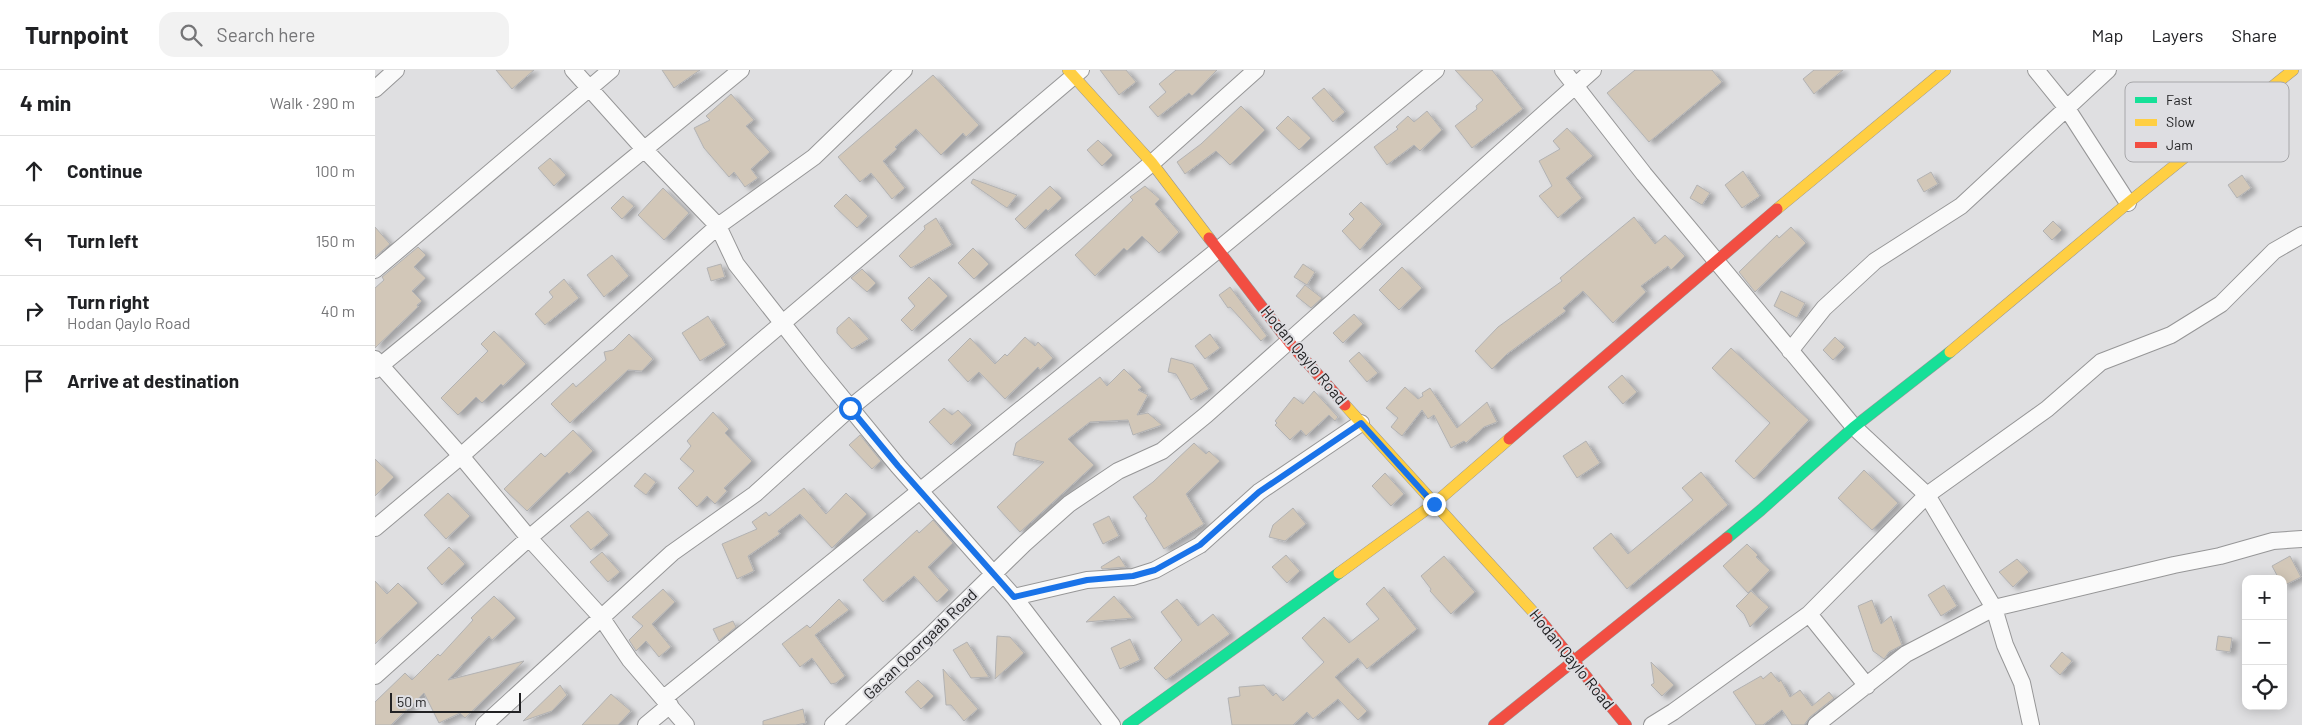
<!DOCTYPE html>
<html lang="en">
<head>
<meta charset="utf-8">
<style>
	body { margin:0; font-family:Barlow,sans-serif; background:#f2f2f2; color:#202124 }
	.controls { position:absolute; right:15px; bottom:15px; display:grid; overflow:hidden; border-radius:10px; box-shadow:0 2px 12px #0003 }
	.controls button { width:45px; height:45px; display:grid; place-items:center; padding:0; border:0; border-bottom:1px solid #e0e0e0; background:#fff; color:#202124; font:25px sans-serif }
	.scale { position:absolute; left:15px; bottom:12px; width:131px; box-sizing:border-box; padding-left:5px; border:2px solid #222224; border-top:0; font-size:14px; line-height:18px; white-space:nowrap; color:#222224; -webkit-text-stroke:4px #dedee2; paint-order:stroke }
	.stop { position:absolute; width:15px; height:15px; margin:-11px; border:4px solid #1a73e8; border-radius:50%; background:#fff }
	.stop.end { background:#1a73e8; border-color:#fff; box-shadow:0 1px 5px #0008 }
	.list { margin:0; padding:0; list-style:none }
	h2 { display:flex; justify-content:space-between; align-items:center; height:65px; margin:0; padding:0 20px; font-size:21px }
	h2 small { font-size:16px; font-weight:400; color:#757577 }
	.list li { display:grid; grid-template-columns:32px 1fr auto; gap:15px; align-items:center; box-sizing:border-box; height:70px; padding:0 20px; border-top:1px solid #e0e0e0 }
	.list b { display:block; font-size:19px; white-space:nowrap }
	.list p { margin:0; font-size:16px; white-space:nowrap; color:#757577 }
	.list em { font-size:16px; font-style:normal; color:#757577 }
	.icon { flex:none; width:28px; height:28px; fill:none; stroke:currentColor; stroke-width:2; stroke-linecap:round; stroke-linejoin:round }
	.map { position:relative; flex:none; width:1927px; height:655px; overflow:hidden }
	header { display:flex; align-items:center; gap:30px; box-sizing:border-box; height:70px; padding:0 25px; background:#fff; border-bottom:1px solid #e0e0e0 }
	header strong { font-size:24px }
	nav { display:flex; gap:28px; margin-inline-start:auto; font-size:18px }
	.search { width:350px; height:45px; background:#f2f2f2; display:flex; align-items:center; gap:12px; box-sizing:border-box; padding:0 18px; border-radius:15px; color:#757577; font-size:19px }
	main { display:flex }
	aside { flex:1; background:#fff }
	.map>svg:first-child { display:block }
	.building { fill:#d2c7b8; stroke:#b2b2b3; filter:url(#shadow) }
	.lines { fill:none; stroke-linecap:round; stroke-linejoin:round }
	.street-casing { stroke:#969697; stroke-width:18 }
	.fast-casing { stroke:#969697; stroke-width:12 }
	.slow-casing { stroke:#969697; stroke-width:12 }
	.jam-casing { stroke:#969697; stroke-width:12 }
	.street { stroke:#fafafa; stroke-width:16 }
	.fast { stroke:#16e098; stroke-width:11 }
	.slow { stroke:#ffcf43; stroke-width:11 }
	.jam { stroke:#f24e42; stroke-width:11 }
	.route { stroke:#1a73e8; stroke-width:6 }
	.labels { text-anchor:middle; stroke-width:4; stroke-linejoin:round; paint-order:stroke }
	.street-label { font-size:16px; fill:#222224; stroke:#dedee2 }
	.key { fill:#dedee2; stroke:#a6a6a9; stroke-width:1 }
	.key-label { font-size:14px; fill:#222224 }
</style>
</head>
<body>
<header>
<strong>Turnpoint</strong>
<div class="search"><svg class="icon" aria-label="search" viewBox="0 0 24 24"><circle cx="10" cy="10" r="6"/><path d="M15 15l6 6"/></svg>Search here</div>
<nav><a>Map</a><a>Layers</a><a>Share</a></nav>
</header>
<main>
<aside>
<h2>4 min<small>Walk · 290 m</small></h2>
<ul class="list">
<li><svg class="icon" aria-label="ahead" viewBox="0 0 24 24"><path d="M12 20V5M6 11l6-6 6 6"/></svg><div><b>Continue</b></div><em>100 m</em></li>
<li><svg class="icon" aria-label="left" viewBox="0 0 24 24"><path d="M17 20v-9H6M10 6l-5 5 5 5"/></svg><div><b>Turn left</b></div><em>150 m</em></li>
<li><svg class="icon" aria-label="right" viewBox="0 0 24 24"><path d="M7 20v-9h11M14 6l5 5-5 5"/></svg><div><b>Turn right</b><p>Hodan Qaylo Road</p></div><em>40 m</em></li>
<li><svg class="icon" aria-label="arrive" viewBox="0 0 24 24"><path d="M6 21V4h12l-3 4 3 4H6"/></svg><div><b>Arrive at destination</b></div></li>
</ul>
</aside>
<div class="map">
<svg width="1927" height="655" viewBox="0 0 1927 655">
	<defs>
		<filter id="shadow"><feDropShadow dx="5.5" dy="3" stdDeviation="2.5" flood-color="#0004"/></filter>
	</defs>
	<rect width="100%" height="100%" fill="#dfdfe1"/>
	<path class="building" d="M121 0H159L137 19Z
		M287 0H325L299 18Z
		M725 0H751L761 12 744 25Z
		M801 0H842L817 26 814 23 783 47 774 37 791 22 784 14Z
		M1080 0H1117L1148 39 1097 78 1080 56 1102 39 1101 36 1108 30Z
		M1260 0H1337L1347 12 1274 72 1232 23Z
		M1439 0H1468L1439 24 1428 9Z
		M558 5 604 55 591 67 588 63 566 85 541 59 520 77 522 79 508 91 530 118 517 129 496 103 485 112 463 87Z
		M949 18 970 42 958 52 937 28Z
		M356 24 379 50 371 56 395 82 376 99 383 108 370 117 359 102 354 107 329 78 319 58 335 50 331 46Z
		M866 36 890 60 855 95 841 81 810 104 802 92 826 74Z
		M1052 41 1067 60 1045 81 1039 75 1012 95 999 77 1023 59 1021 57 1033 46 1039 52Z
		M913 46 936 68 924 80 901 58Z
		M1192 58 1218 86 1191 108 1207 128 1183 148 1164 126 1177 116 1164 91 1185 79 1178 71Z
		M723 70 738 85 727 96 712 80Z
		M175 88 191 105 179 116 163 98Z
		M1368 101 1385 126 1367 138 1350 115Z
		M1556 102 1563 114 1549 122 1542 110Z
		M1867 105 1876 118 1862 128 1853 115Z
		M598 109 642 125 632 138 596 113Z
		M1322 115 1335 123 1327 135 1315 128Z
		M675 116 687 128 673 141 671 139 650 159 640 149Z
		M770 116 785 129 780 134 804 162 784 183 767 166 752 181 749 178 720 206 700 185 758 130 755 127Z
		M288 118 314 143 289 170 263 145Z
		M471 124 493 146 482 158 459 136Z
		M248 126 259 136 247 149 236 138Z
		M986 132 1007 154 985 180 967 161 979 149 974 144Z
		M1259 147 1280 174 1290 165 1310 186 1296 200 1293 196 1266 216 1271 222 1238 253 1208 221 1188 238 1191 241 1132 284 1117 299 1100 281 1123 257 1187 211 1185 208Z
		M561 148 577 175 536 198 524 186 550 159 549 156Z
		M1678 151 1687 160 1677 170 1668 161Z
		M0 157 15 174 0 187Z
		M1416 157 1431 173 1380 222 1364 202 1402 165 1404 168Z
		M43 177 51 185 39 197 51 208 37 221 47 231 42 235 43 237 0 278V218L9 210 7 207Z
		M598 178 614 194 599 209 583 193Z
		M237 185 254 206 229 227 212 205Z
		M346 194 350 207 336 211 332 198Z
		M928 194 940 202 932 215 919 207Z
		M1027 197 1047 218 1024 240 1004 220Z
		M487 199 501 213 492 222 476 208Z
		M554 207 573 226 537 261 526 250 540 236 533 228Z
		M189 209 204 228 170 255 160 244 178 227 174 222Z
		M930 215 947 228 936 238 921 226Z
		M855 217 892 266 886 271 855 237 853 238 844 225Z
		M1406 221 1430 233 1422 248 1399 236Z
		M979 244 988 254 968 273 958 263Z
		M333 246 351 275 325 291 307 263Z
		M474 247 494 269 477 279 462 263V258Z
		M119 261 151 294 128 316 126 314 107 333 101 327 83 345 66 328 113 281 106 274Z
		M254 264 278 289 267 301 253 300 195 353 176 334 198 313 201 317 231 290 229 282 238 280Z
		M835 264 845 278 830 289 820 276Z
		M650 267 660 276 663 272 678 288 665 300 663 297 630 329 604 302 593 312 573 290 595 268 620 294 630 284 632 286Z
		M1460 267 1470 277 1458 290 1448 280Z
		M1356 278 1434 350 1379 409 1360 391 1395 353 1337 298Z
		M984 282 1003 303 992 312 974 291Z
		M796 288 818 294 834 319 816 330 801 304 793 302Z
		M749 299 767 317 763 320 773 325 762 345 773 343 787 355 758 365 753 350 715 352 693 369 719 395 645 462 622 437 669 392 638 385 641 373 725 307 732 316Z
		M1247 305 1262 322 1248 334 1233 317Z
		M1030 317 1043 329 1048 326 1047 323 1055 318 1082 358 1112 332 1122 352 1109 357 1091 373 1089 371 1076 378 1059 345 1053 349 1047 340 1027 366 1016 357 1023 348 1011 338Z
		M939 321 963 347 960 351 954 345 931 366 926 360 915 370 900 355 902 353 900 351 919 327 928 334Z
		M569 338 577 345 583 340 597 355 576 375 554 352Z
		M338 342 354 359 350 363 377 391 349 418 352 421 340 434 332 426 322 437 303 418 319 401 305 389 316 376 312 371Z
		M198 360 218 381 194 404 192 402 152 441 129 419 166 383 170 387Z
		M485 365 506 391 497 399 474 375Z
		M1211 371 1225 393 1202 408 1188 386Z
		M819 373 831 384 834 381 845 391 811 424 829 454 789 479 770 448 772 446 758 427 778 412Z
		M0 389 19 407 0 426Z
		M1489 400 1523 433 1497 460 1463 428Z
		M1326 402 1353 435 1252 519 1218 478 1236 463 1253 484 1318 430 1307 418Z
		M270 403 281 412 271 425 259 416Z
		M1010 403 1029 424 1016 436 997 416Z
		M429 418 451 444 471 423 492 444 457 478 425 444 403 461 405 464 373 486 379 501 362 509 347 474 382 459 377 452 391 442 394 446Z
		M73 423 95 446 71 469 49 445Z
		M918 438 931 454 910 471 894 467 898 455Z
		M213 441 234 465 216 480 195 456Z
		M734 446 744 466 728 474 718 454Z
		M558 450 578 473 553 497 574 520 562 532 539 506 508 532 488 510 542 460 544 463Z
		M1372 474 1383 485 1381 487 1395 500 1373 523 1348 496Z
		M74 477 90 494 67 515 52 498Z
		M227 482 245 502 233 512 215 492Z
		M911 485 925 501 912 513 897 497Z
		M744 486 751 497 727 499 726 497Z
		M1069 486 1100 522 1076 544 1055 521 1056 519 1046 506Z
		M1915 486 1926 507 1908 516V509H1904L1897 496Z
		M1642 489 1654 502 1638 517 1624 502Z
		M0 511 12 524 23 513 43 533 0 574Z
		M1569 515 1582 536 1566 546 1553 525Z
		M1009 517 1042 559 992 599 983 588 960 607 992 641 983 650 963 629 938 649 932 642 918 655H857L853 628 865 626 864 617 889 615 898 626 901 623 908 631 949 592 927 568 949 547 974 573 1004 549 991 534Z
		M288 519 300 532 277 554 296 577 284 587 271 571 261 581 254 570 268 556 257 547Z
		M1376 521 1394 537 1375 557 1369 544 1361 536Z
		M119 526 141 548 117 570 114 566 73 610 149 591 90 648 85 643 64 653 49 623 16 655H0V632L30 603 37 610 63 584 65 586 98 550 96 548Z
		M739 526 758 548 711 552Z
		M464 529 474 540 440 565 470 606 461 613 456 614 437 588 425 597 407 574 432 555 435 558Z
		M802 529 823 556 838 544 855 564 791 610 779 598 807 570 786 542Z
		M1497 530 1506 554 1516 546 1527 575 1514 582 1509 589 1498 581 1483 536Z
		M358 551 361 557 344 571 338 559Z
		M622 566 635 567 649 583 620 609Z
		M1843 566 1857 568 1855 582 1841 580Z
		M755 569 765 590 745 599 736 578Z
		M592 572 614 607 596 608 578 580Z
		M1687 582 1697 591 1685 605 1675 596Z
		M1276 592 1299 615 1287 626 1276 615 1279 613Z
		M568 599 603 639 589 651 576 635H571Z
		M1396 602 1404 612 1406 610 1415 627 1425 620 1437 636 1454 622 1459 628 1435 647 1429 655H1417L1407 640 1388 655H1381L1358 622 1386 606 1388 609Z
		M543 610 559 626 546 639 530 622Z
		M185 615 192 625 177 641 148 651Z
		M236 624 256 641 243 655H207Z
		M428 639 431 653 421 655H388V651Z"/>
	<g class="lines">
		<defs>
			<path id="street" d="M198 0 268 78 343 156 361 194 441 296 523 396 639 527 737 655
				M1188 0 1269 104 1479 357 1552 425 1619 538 1630 575 1647 613 1656 655
				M1661 0 1691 37 1753 133
				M0 19 21 0
				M0 200 236 0
				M1415 281 1449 238 1500 191 1586 136 1733 0
				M0 289 86 386 154 468 226 547 255 590 311 655
				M0 300 366 0
				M0 458 86 386 343 156 439 87 529 0
				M639 527 712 510 758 507 780 500 825 475 884 422 986 353
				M1434 544 1492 616
				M0 606 154 468 706 0
				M289 628 844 179 1061 0
				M109 655 297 483 380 424 475 338 777 93 881 0
				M271 655 295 635
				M458 655 553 568 649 474 694 434 743 401 787 381 831 345 1218 0
				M1277 655 1298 642 1434 544 1552 425 1672 339 1726 292 1796 265 1846 234 1899 181 1927 165
				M1441 655 1531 584 1619 538 1799 495 1845 486 1898 471 1927 469"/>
			<path id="fast" d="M1352 468 1386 440 1479 357 1575 282
				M753 655 964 503"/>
			<path id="slow" d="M693 0 777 93 834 168
				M1402 139 1570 0
				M1575 282 1753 133 1918 0
				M970 335 1161 545
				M964 503 1059 434 1134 369"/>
			<path id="jam" d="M834 168 914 272 970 335
				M1134 369 1402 139
				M1161 545 1251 655
				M1119 655 1352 468"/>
		</defs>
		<use href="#street" class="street-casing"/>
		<use href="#fast" class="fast-casing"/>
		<use href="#slow" class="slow-casing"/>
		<use href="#jam" class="jam-casing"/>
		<use href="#street" class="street"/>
		<use href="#fast" class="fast"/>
		<use href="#slow" class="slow"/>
		<use href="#jam" class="jam"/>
	</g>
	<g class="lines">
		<path class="route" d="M475 338 523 396 639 527 712 510 758 506 780 500 825 475 884 422 986 353 1059 434"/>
	</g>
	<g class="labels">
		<g class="street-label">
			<text transform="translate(929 285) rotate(50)" y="6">Hodan Qaylo Road</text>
			<text transform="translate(545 574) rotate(-44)" y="6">Gacan Qoorgaab Road</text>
			<text transform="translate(1197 589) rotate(51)" y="6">Hodan Qaylo Road</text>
		</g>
	</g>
	<rect x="1750" y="12" width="164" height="80" rx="8" class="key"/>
	<rect x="1760" y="27" width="22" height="6" fill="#16e098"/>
	<rect x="1760" y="49" width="22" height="7" fill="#ffcf43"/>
	<rect x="1760" y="72" width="22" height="6" fill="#f24e42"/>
	<g class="key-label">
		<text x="1791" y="35">Fast</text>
		<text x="1791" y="57">Slow</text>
		<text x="1791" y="80">Jam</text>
	</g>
</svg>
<div class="controls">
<button>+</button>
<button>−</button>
<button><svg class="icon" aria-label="locate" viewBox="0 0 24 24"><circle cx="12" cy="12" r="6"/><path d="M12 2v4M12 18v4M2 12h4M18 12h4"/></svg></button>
</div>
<div class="scale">50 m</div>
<div class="stop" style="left:475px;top:338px"></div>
<div class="stop end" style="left:1059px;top:434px"></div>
</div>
</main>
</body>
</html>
